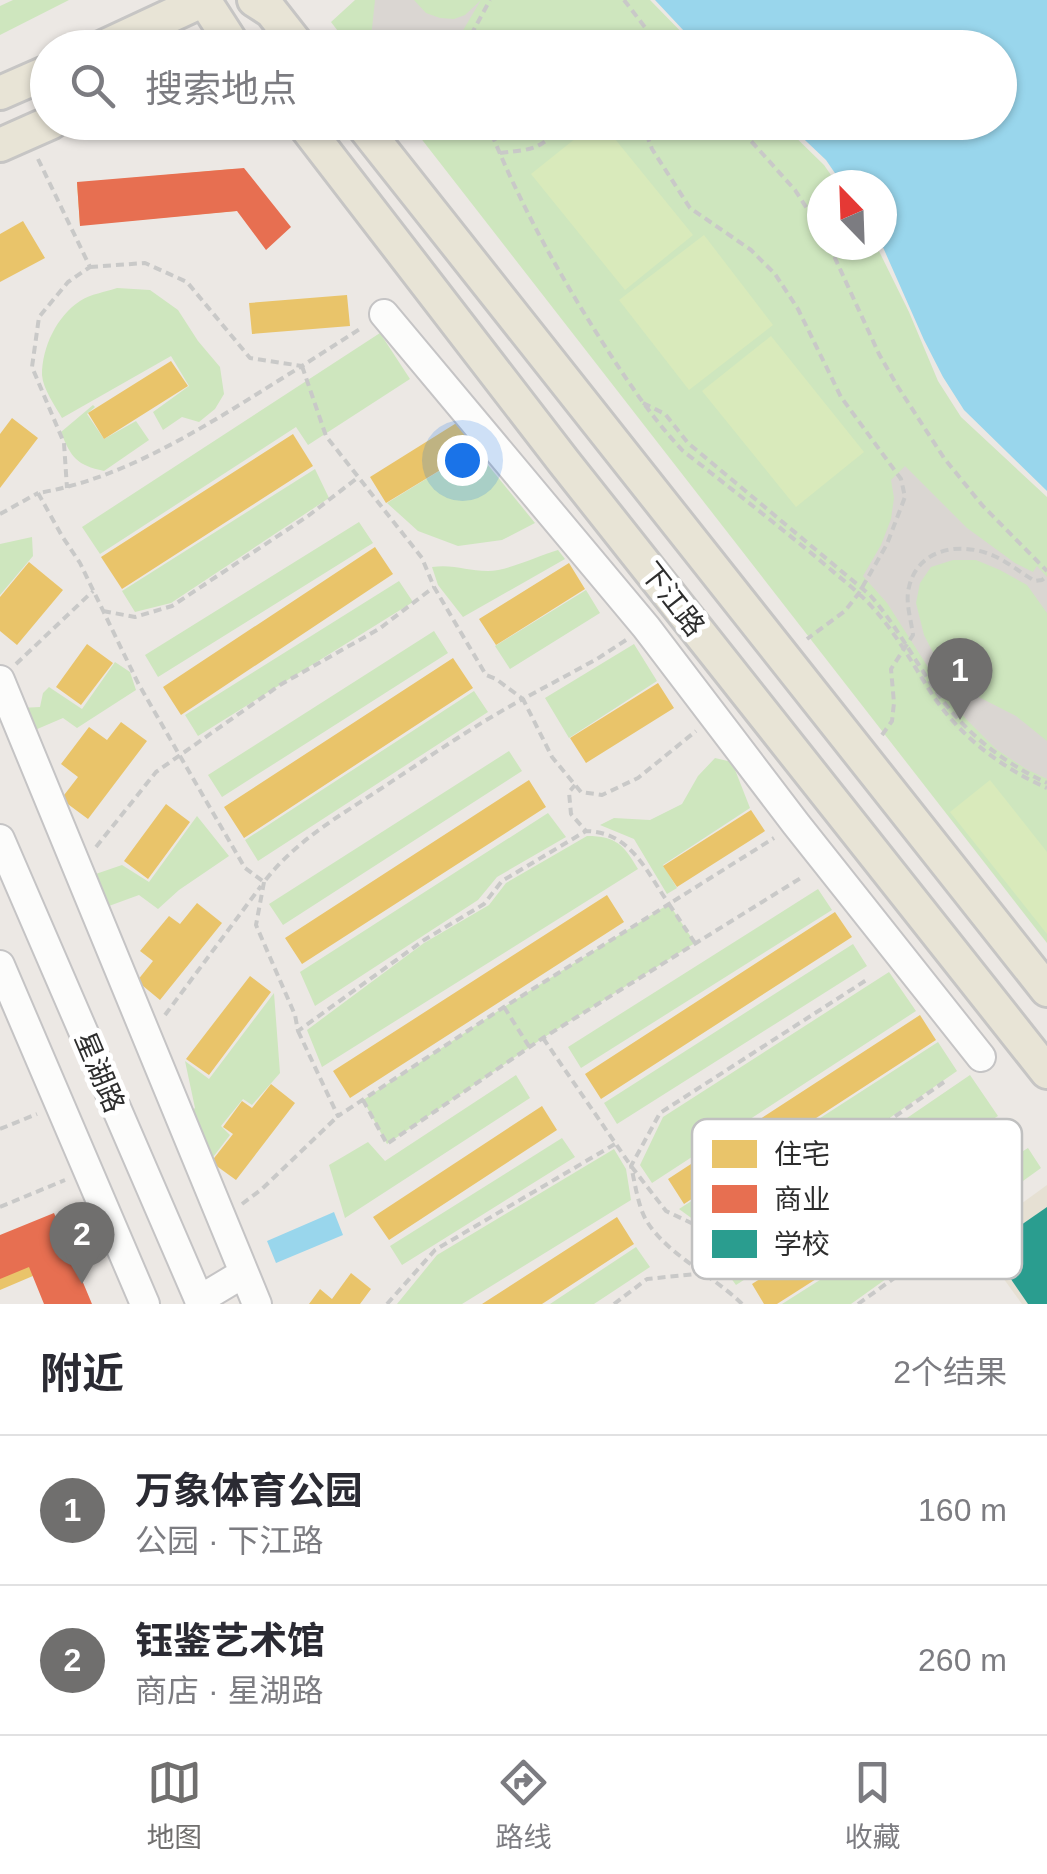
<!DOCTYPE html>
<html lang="zh">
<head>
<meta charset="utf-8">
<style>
	body { margin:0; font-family:Helvetica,"Noto Sans SC",sans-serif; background:#f7f7f7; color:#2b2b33 }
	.compass { position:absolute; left:807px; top:170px; width:90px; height:90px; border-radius:50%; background:#fff; box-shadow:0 2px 8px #0004; rotate:337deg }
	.you { position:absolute; left:462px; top:460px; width:35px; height:35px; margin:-25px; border:8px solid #fff; border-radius:50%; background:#1a73e8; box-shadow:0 0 0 15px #1a73e833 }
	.badge { display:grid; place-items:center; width:65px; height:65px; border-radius:50%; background:#706f6e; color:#fff; font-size:32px; font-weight:700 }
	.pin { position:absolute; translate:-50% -82px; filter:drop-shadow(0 2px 5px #0008) }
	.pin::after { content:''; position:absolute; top:52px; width:35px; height:30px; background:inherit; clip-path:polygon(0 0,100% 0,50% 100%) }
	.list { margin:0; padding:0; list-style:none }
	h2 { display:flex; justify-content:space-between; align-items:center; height:130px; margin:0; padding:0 40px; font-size:42px }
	h2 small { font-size:32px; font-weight:400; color:#7c7c81 }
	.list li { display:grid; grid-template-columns:65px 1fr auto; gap:30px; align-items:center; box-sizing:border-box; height:150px; padding:0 40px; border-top:2px solid #e1e1e2 }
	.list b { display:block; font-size:38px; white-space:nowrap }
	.list p { margin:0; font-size:32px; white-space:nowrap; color:#7c7c81 }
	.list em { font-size:32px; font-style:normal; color:#7c7c81 }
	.icon { flex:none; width:55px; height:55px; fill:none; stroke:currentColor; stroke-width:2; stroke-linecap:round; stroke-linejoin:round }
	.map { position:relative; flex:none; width:1047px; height:1304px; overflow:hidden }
	.search { position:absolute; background:#fff; box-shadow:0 2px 8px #0004; left:30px; right:30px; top:30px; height:110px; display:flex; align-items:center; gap:25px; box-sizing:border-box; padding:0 35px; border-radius:55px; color:#7c7c81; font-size:38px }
	.sheet { height:430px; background:#fff }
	nav { display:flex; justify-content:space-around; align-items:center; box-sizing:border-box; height:140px; border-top:2px solid #e1e1e2; background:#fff; font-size:28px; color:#7c7c81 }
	nav a { display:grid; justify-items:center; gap:5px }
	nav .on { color:#706f6e }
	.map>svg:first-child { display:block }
	.education { fill:#e6e0d3 }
	.green { fill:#cee6be }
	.pitch { fill:#d9eabb }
	.plaza { fill:#dad6d2 }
	.water { fill:#99d6ec }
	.homes { fill:#e9c46a }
	.shops { fill:#e76f51 }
	.schools { fill:#2a9d8f }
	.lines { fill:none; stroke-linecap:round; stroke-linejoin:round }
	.minor-casing { stroke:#c5c4c5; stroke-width:32 }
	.major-casing { stroke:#c6c5c4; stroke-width:38 }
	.path { stroke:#c9c9c8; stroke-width:4; stroke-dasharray:8 5; stroke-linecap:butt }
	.minor { stroke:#fcfcfb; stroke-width:28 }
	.major { stroke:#e8e4d6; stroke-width:32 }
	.path-bridge { stroke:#c9c9c8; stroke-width:4; stroke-dasharray:8 5; stroke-linecap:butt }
	.labels { text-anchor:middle; stroke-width:10; stroke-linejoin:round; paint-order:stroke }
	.street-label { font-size:28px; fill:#2e2e2e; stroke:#fff }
	.key { fill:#fff; stroke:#c0c0c0; stroke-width:2.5 }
	.key-label { font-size:28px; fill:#2e2e2e }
</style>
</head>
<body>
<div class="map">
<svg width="1047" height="1304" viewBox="0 0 1047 1304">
	<rect width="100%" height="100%" fill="#ece8e4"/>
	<path class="education" d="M1047 1185V1304H1022L974 1238Z"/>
	<path class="green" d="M13 0H69L0 35V6Z
		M355 0H650L696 47H350L331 22Z
		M409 123H781L824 165 838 185H822V245H876L909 312 938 381 961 417 1047 497V943Z
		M117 288 150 290 178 310 198 341 220 367 224 394 215 409 199 422 182 417 163 430 153 412 189 386 171 356 62 418C55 406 43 389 42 375 42 347 57 316 80 301 91 294 105 292 117 288Z
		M380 333 410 379 308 445 296 427 100 554 82 527Z
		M93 405 95 407 87 414 104 439 136 421 149 440 104 471C77 465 71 458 61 432Z
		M475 449 535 523 502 540 458 546 418 531 387 503Z
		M315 469 329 498 171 603 135 612 122 591Z
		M359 522 373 543 158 677 145 655Z
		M32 537 33 556 0 595V544Z
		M558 550 565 559 463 617 438 585 432 567C454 564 467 571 488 571 507 571 538 556 558 550Z
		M399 581 413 602 198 736 185 715Z
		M586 590 600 613 510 669 495 646Z
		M434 631 448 653 222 797 208 775Z
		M634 644 657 681 569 738 545 698Z
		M115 662 130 672 136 690 77 728 63 718 28 733 20 708 40 707 43 693 49 687 82 709Z
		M474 691 488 712 258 861 245 840Z
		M509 751 522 771 283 925 269 904Z
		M715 758 732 762 750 808 663 865 677 888 667 894 634 839 600 825 614 818 650 820 682 804 698 776Z
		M548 813 566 837 497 877 478 900 315 1006 300 972Z
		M197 816 229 856 179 890 158 909 139 895 98 910 87 877 122 865 149 882Z
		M587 836C616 836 624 845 638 869L322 1067 307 1030 424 943 489 905 506 883Z
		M818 889 832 910 581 1068 568 1047Z
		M669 904 695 943 543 1038 387 1144 363 1100 504 1007Z
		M853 944 867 966 617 1124 604 1103Z
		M889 972 916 1011 652 1183 640 1165 663 1117Z
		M274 993 280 1073 252 1105 243 1099 221 1126 230 1135 210 1161 183 1117 195 1108 185 1061 209 1079Z
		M938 1042 957 1071 736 1225 705 1228 679 1209Z
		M516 1075 530 1098 345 1218 329 1165 368 1142 385 1161Z
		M970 1075 998 1116 736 1285 706 1244 737 1234Z
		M562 1138 575 1157 402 1265 390 1246Z
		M1028 1148 1041 1168 851 1304H782Z
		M614 1149 626 1169 631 1200 462 1304H397L437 1255Z
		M636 1247 650 1267 594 1304H550Z"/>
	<path class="pitch" d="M596 122 602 123 693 235 625 290 531 174Z
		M704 235 773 325 689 390 619 300Z
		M771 336 864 452 796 507 702 391Z
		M990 780 1047 852V934L950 812Z"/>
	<path class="plaza" d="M375 0H414L426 13 440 18 454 19 465 15 481 0 462 32 459 47H448L443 38 437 37 432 41 434 47H413L407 41 395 47H370Z
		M905 466 967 528 1015 563 1033 572 1037 566 1047 577V613L1027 585 1000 570 976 560H953L931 567 920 583 916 603 924 635 940 666 963 689 1016 716 1047 741V779L1026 769 996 749 966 719 942 689 887 603 863 576 881 545 891 519 894 498 891 480Z"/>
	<path class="water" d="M655 0H1047V491L964 410 943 377 924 340 882 245V185H843L826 160 787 123 1000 122V48L699 47Z
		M334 1212 343 1235 276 1263 267 1241Z"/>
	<path class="homes" d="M233 169 236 211 80 225 77 183Z
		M23 221 45 258 0 282V234Z
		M347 295 350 326 252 334 249 303Z
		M171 361 188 386 104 439 88 413Z
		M12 418 38 438 0 488V434Z
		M458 422 475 449 386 503 370 477Z
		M293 434 313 466 122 589 101 557Z
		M375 547 393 574 181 715 163 687Z
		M29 562 63 590 17 645 0 631V597Z
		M569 563 585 589 496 645 479 619Z
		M87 644 113 663 81 705 56 687Z
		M453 658 473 688 244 838 224 807Z
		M658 683 674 708 586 763 570 738Z
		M121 722 147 741 88 819 61 799 78 777 61 764 89 727 107 740Z
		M529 780 546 807 302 964 285 938Z
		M166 804 190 822 148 879 124 861Z
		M751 810 765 831 677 887 663 866Z
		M607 895 624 922 350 1098 333 1071Z
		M197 903 222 923 160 1000 137 981 153 961 140 951 169 916 180 924Z
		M835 912 852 937 601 1099 585 1074Z
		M250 976 271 992 209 1075 186 1059Z
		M920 1015 936 1040 684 1204 668 1179Z
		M271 1084 295 1103 236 1180 211 1162 233 1134 223 1127 242 1101 252 1108Z
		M542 1106 557 1130 389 1240 373 1217Z
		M1005 1123 1021 1148 777 1304H764L752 1284Z
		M617 1217 634 1244 542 1304H482Z
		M40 1234 54 1267 0 1290V1250Z
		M351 1273 371 1289 360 1304H309L320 1289 332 1299Z"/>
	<path class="shops" d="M244 168 291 227 266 250 237 211 80 226 77 182Z
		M54 1213 92 1304H44L29 1267 0 1279V1235Z"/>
	<path class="schools" d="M1047 1207V1304H1028L989 1247Z"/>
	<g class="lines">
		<defs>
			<path id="minor" d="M384 314 646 627 796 824 981 1057
				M0 680 257 1304
				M0 839 201 1304
				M0 965 145 1304
				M199 1300 244 1273"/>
			<path id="major" d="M204 0 235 48
				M254 0 271 11 300 48
				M101 48 204 0
				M0 93 48 72
				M302 122 564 462 1047 1072
				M360 122 1047 990
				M0 145 52 122"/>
		</defs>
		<use href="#minor" class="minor-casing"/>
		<use href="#major" class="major-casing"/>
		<path class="path" d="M624 0 661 48
			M422 48 426 39C445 31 454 33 475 33 498 32 511 34 530 48
			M470 48 472 33 490 0
			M487 122C517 199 557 271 601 340 626 379 651 417 683 451 728 486 772 521 816 557 835 574 856 589 873 608 896 633 912 663 930 691 958 735 1000 767 1047 788
			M642 122 652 149 690 208 751 250 775 274 798 309 841 397 901 479 905 497 887 544 859 593 845 611 807 639
			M734 122 795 190 822 232
			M500 153C535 149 540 150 565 122
			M38 159 90 267 68 282 39 317 32 367 64 443 67 488
			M829 245 879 354 898 387 944 458 982 505 1047 571
			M90 267 145 263 187 282 250 358 302 366 363 327
			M302 366 326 436 422 558 434 587 486 675 496 679 523 699C475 725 430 756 385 786 341 815 296 840 264 882L245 868 180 756 138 683 80 563 62 536 38 493C132 478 222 415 302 366Z
			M0 514 38 493
			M103 611 135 617 172 606 308 516 356 479
			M626 640 597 659 523 699 552 757 581 792 602 795 638 778 696 731
			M16 664 93 591
			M882 735 892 721 894 703 891 669 913 635C911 619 905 602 909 587 918 548 961 541 994 556 1008 562 1021 573 1035 581L1042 580 1047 576
			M96 847 156 772 280 685 379 629 434 587
			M264 882 256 925 295 1015 298 1031 424 940 484 904 502 881 586 831
			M695 943 669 904 774 838
			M504 1007 530 1048
			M165 1015 261 886
			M298 1031 338 1116 504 1007 669 904C646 871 631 832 586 831L571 814 569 792 575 785
			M543 1038 631 1166 666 1211 706 1230 736 1228 944 1082
			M363 1100 387 1144 543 1038 804 876
			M0 1129 37 1114
			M242 1204 262 1189 338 1116
			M0 1207 65 1180
			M387 1304 435 1250 615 1144
			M614 1304 647 1279 705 1273
			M742 1304C713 1275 667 1255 646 1220 638 1206 635 1183 631 1166L660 1113 868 979
			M858 1304 897 1276"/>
		<use href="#minor" class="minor"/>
		<use href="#major" class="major"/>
		<path class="path-bridge" d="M643 403 665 414 688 443 870 595C897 626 916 663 940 697 968 735 1004 763 1047 783"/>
	</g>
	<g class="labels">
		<g class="street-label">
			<text transform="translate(673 599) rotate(52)" y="10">下江路</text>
			<text transform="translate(100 1072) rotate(67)" y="10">星湖路</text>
		</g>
	</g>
	<rect x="692" y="1119" width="330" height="160" rx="15" class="key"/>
	<rect x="712" y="1140" width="45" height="28" fill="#e9c46a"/>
	<rect x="712" y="1185" width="45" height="28" fill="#e76f51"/>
	<rect x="712" y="1230" width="45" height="28" fill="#2a9d8f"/>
	<g class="key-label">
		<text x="774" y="1164">住宅</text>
		<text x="774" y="1209">商业</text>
		<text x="774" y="1254">学校</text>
	</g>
</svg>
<svg class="compass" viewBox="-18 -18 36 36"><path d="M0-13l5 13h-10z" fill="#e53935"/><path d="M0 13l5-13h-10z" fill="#7c7c81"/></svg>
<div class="you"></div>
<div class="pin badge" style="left:960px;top:720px">1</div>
<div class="pin badge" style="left:82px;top:1284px">2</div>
<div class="search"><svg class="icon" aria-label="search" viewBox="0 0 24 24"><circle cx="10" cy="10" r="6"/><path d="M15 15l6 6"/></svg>搜索地点</div>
</div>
<section class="sheet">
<h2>附近<small>2个结果</small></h2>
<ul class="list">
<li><span class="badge">1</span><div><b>万象体育公园</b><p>公园 · 下江路</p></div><em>160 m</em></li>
<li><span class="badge">2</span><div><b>钰鉴艺术馆</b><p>商店 · 星湖路</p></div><em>260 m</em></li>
</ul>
</section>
<nav>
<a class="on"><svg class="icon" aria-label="map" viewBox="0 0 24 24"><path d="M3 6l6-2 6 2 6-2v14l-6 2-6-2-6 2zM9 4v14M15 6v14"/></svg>地图</a>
<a><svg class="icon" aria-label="directions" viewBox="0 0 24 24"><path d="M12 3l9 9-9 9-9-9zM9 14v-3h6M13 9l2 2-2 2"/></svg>路线</a>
<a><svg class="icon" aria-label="saved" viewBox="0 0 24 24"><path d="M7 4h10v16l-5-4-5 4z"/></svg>收藏</a>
</nav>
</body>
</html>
